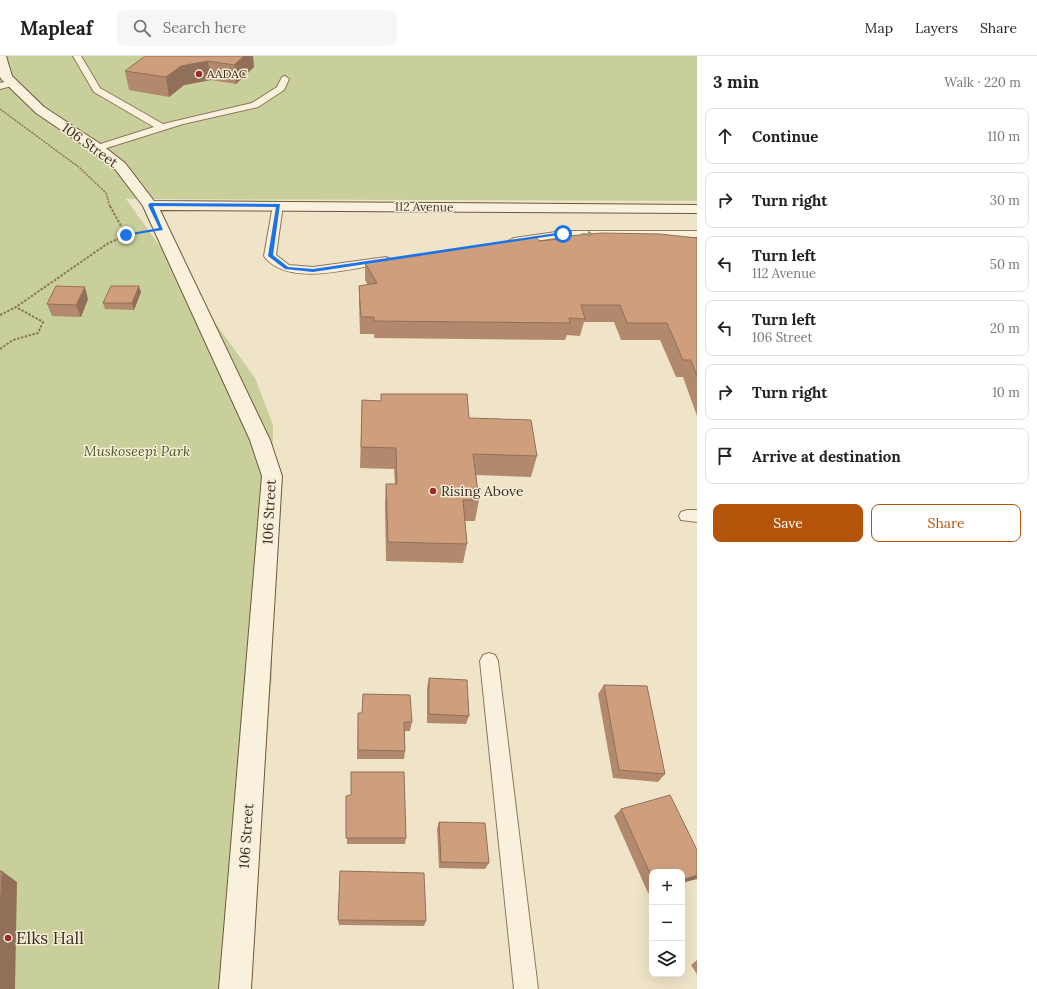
<!DOCTYPE html>
<html lang="en">
<head>
<meta charset="utf-8">
<style>
	body { margin:0; font-family:Lora,serif; background:#f6f6f6; color:#222 }
	.controls { position:absolute; right:12px; bottom:12px; display:grid; overflow:hidden; border-radius:8px; box-shadow:0 4px 16px #0002 }
	.controls button { width:36px; height:36px; display:grid; place-items:center; padding:0; border:0; border-bottom:1px solid #e0e0e0; background:#fff; color:#222; font:20px sans-serif }
	.stop { position:absolute; width:12px; height:12px; margin:-9px; border:3px solid #1a73e8; border-radius:50%; background:#fff }
	.stop.end { background:#1a73e8; border-color:#fff; box-shadow:0 1px 4px #0008 }
	.list { margin:0; padding:0; list-style:none }
	h2 { display:flex; justify-content:space-between; align-items:center; height:52px; margin:0; padding:0 16px; font-size:17px }
	h2 small { font-size:13px; font-weight:400; color:#767676 }
	.list li { display:grid; grid-template-columns:26px 1fr auto; gap:12px; align-items:center; box-sizing:border-box; height:56px; margin:0 8px 8px; padding:0 8px; border:1px solid #e0e0e0; border-radius:8px }
	.list b { display:block; font-size:15px; white-space:nowrap }
	.list p { margin:0; font-size:13px; white-space:nowrap; color:#767676 }
	.list em { font-size:13px; font-style:normal; color:#767676 }
	.actions { display:flex; gap:8px; padding:12px 16px }
	.actions a { flex:1; padding:9px 0; border:1px solid #b45309; border-radius:8px; text-align:center; font-size:14px; color:#b45309 }
	.actions .main { background:#b45309; color:#fff }
	.icon { flex:none; width:22px; height:22px; fill:none; stroke:currentColor; stroke-width:2; stroke-linecap:round; stroke-linejoin:round }
	.map { position:relative; flex:none; width:697px; height:933px; overflow:hidden }
	header { display:flex; align-items:center; gap:24px; box-sizing:border-box; height:56px; padding:0 20px; background:#fff; border-bottom:1px solid #e0e0e0 }
	header strong { font-size:19px }
	nav { display:flex; gap:22px; margin-inline-start:auto; font-size:14px }
	.search { width:280px; height:36px; background:#f6f6f6; display:flex; align-items:center; gap:10px; box-sizing:border-box; padding:0 14px; border-radius:8px; color:#767676; font-size:15px }
	main { display:flex }
	aside { flex:1; background:#fff }
	.map>svg:first-child { display:block }
	.green { fill:#c9cf9b }
	.lines { fill:none; stroke-linecap:round; stroke-linejoin:round }
	.lane-casing { stroke:#8d765c; stroke-width:2 }
	.secondary-casing { stroke:#6f573f; stroke-width:2 }
	.path-far1 { stroke:#8d765c; stroke-width:1.5; stroke-dasharray:2 1; stroke-linecap:butt }
	.path { stroke:#8d765c; stroke-width:2; stroke-dasharray:2.5 1.5; stroke-linecap:butt }
	.lane { fill:#faf1dc; fill-rule:evenodd }
	.secondary { fill:#faf1dc; fill-rule:evenodd }
	.wall { fill:#b2896c }
	.shaded-wall { fill:#916f58 }
	.building { fill:#cf9f7d; stroke:#916f58 }
	.oneway { fill:#9c907e }
	.route { fill:#1a73e8 }
	.poi-dot { fill:#9e2a2b; stroke:#f7eed8; stroke-width:1.5 }
	.labels { text-anchor:middle; stroke-width:3; stroke-linejoin:round; paint-order:stroke }
	.far-poi-label { font-size:12px; fill:#3d2e20; stroke:#f7eed8; text-anchor:start }
	.far-street-label { font-size:12px; fill:#3d2e20; stroke:#f7eed8 }
	.street-label { font-size:14px; fill:#3d2e20; stroke:#f7eed8 }
	.park-label { font-size:14px; font-style:italic; fill:#4d5a26; stroke:#f7eed8 }
	.poi-label { font-size:14px; fill:#3d2e20; stroke:#f7eed8; text-anchor:start }
	.near-poi-label { font-size:17px; fill:#3d2e20; stroke:#f7eed8; text-anchor:start }
</style>
</head>
<body>
<header>
<strong>Mapleaf</strong>
<div class="search"><svg class="icon" aria-label="search" viewBox="0 0 24 24"><circle cx="10" cy="10" r="6"/><path d="M15 15l6 6"/></svg>Search here</div>
<nav><a>Map</a><a>Layers</a><a>Share</a></nav>
</header>
<main>
<div class="map">
<svg width="697" height="933" viewBox="0 0 697 933">
	<rect width="100%" height="100%" fill="#f0e4c8"/>
	<path class="green" d="M0 0H697V145L126 143 255 322 273 369 272 621 238 933H0Z"/>
	<g class="lines">
		<defs>
			<path id="lane" d="M73 0H81L100 32 163 68 252 47 277 31 282 21 285 20 289 23 284 34 258 51 183 68 97 95 94 94 92 92 94 90 154 71 94 36Z
				M13 24 17 27 16 29 0 33V27Z
				M278 146 283 149 276 199 289 209 313 211 386 201 392 204 386 207C353 212 287 232 264 200L273 149Z
				M563 175H697V181H563L514 188 508 185 514 182Z
				M687 454H697V466L681 464 679 460 681 456Z
				M489 597 495 599 498 605 538 933H514L480 605 483 599Z"/>
			<path id="secondary" d="M0 0H6L12 20 44 51 102 89 125 107 154 145 697 149V157L160 154 270 384 282 420 251 933H219L262 420 250 384 143 150 115 113 92 95 36 57 2 24 0 21Z"/>
		</defs>
		<use href="#lane" class="lane-casing"/>
		<use href="#secondary" class="secondary-casing"/>
		<path class="path-far1" d="M0 53 80 112 106 137 110 151"/>
		<path class="path" d="M110 150 126 179
			M0 259 16 251 107 188 126 179 140 177
			M0 293 13 284 38 277 43 266 16 251"/>
		<use href="#lane" class="lane"/>
		<use href="#secondary" class="secondary"/>
	</g>
	<path class="wall" d="M253 0 254 11 236 28 211 24 184 29 169 41 129 34 125 15Z
		M558 181 697 182V360L683 321H676L660 284H621L614 266H584L580 280 567 279 565 284 374 282V278H360L359 247V230L368 229 365 224V207L540 185 557 183Z
		M141 236 134 254 105 253 103 247Z
		M88 243 81 261 52 260 47 248Z
		M381 338 469 362 537 400 531 421 476 419 479 444 475 465H465L467 488 463 507 386 505 385 449 386 428H395L394 413 360 412 362 344 381 345Z
		M429 622 469 660 466 668 427 667V632Z
		M604 629 665 718 658 726 613 722 598 638Z
		M358 657 412 666 410 675H405V695L404 703H357Z
		M346 740 406 782 405 788H347Z
		M621 753 652 816V836L648 837 614 760Z
		M439 766 489 807 485 813 439 812 437 773Z
		M338 864 426 865 424 870 339 869Z
		M697 904V918L691 909Z"/>
	<path class="shaded-wall" d="M244 0H253L254 11 236 28 234 9Z
		M208 5 211 24 184 29 169 41 166 21 181 10Z
		M139 230 141 236 134 254 132 247Z
		M85 231 88 243 81 261 76 249Z
		M2 815 17 826 15 933H0V860Z
		M697 819V823L682 827V824Z"/>
	<path class="building" d="M145 0H244L234 9 208 5 181 10 166 21 125 15Z
		M601 177 660 178 697 182V320L691 304H683L667 267H627L620 249H581L585 263 569 262 570 267 374 265V261H361L359 230 377 227 365 207 535 181 540 185 559 183 558 181Z
		M56 230 85 231 76 249 47 248Z
		M111 230H139L132 247H103Z
		M381 338H467L469 362 531 364 537 400 473 398 479 444H463L467 488 388 486 386 428H397L396 392 361 391 362 344 381 345Z
		M429 622 467 624 469 660 429 658Z
		M604 629 647 630 665 718 619 714Z
		M363 638 410 639 412 666H404L405 695 358 694V657H362Z
		M351 716H404L406 782H346V740L351 739Z
		M670 739 697 794V819L682 824V816H652V822L621 753Z
		M439 766 485 767 489 807 441 806Z
		M0 815H2L0 860Z
		M340 815 424 817 426 865 338 864Z"/>
	<defs><path id="oneway-solid" d="M-6-.8H1V-3.2L6.5 0L1 3.2V.8H-6Z"/></defs>
	<use class="oneway" href="#oneway-solid" transform="translate(587 178)"/>
	<path class="route" d="M150 147 280 148 273 199 288 211 313 213 563 176 565 178 313 216 285 213 268 200 276 151 153 150 163 174 124 180 126 178 159 172 148 149Z"/>
	<g class="poi-dot">
		<circle cx="199" cy="18" r="4"/>
		<circle cx="433" cy="435" r="4"/>
		<circle cx="8" cy="882" r="4"/>
	</g>
	<g class="labels">
		<g class="far-poi-label">
			<text x="207" y="22">AADAC</text>
		</g>
		<g class="far-street-label">
			<text transform="translate(424 151) rotate(1)" y="4">112 Avenue</text>
		</g>
		<g class="street-label">
			<text transform="translate(90 89) rotate(36)" y="5">106 Street</text>
			<text transform="translate(269 456) rotate(-87)" y="5">106 Street</text>
			<text transform="translate(246 780) rotate(-86)" y="5">106 Street</text>
		</g>
		<g class="park-label">
			<text x="137" y="400">Muskoseepi Park</text>
		</g>
		<g class="poi-label">
			<text x="441" y="440">Rising Above</text>
		</g>
		<g class="near-poi-label">
			<text x="16" y="888">Elks Hall</text>
		</g>
	</g>
</svg>
<div class="controls">
<button>+</button>
<button>−</button>
<button><svg class="icon" aria-label="layers" viewBox="0 0 24 24"><path d="M12 4l9 5-9 5-9-5zM3 14l9 5 9-5"/></svg></button>
</div>
<div class="stop" style="left:563px;top:178px"></div>
<div class="stop end" style="left:126px;top:179px"></div>
</div>
<aside>
<h2>3 min<small>Walk · 220 m</small></h2>
<ul class="list">
<li><svg class="icon" aria-label="ahead" viewBox="0 0 24 24"><path d="M12 20V5M6 11l6-6 6 6"/></svg><div><b>Continue</b></div><em>110 m</em></li>
<li><svg class="icon" aria-label="right" viewBox="0 0 24 24"><path d="M7 20v-9h11M14 6l5 5-5 5"/></svg><div><b>Turn right</b></div><em>30 m</em></li>
<li><svg class="icon" aria-label="left" viewBox="0 0 24 24"><path d="M17 20v-9H6M10 6l-5 5 5 5"/></svg><div><b>Turn left</b><p>112 Avenue</p></div><em>50 m</em></li>
<li><svg class="icon" aria-label="left" viewBox="0 0 24 24"><path d="M17 20v-9H6M10 6l-5 5 5 5"/></svg><div><b>Turn left</b><p>106 Street</p></div><em>20 m</em></li>
<li><svg class="icon" aria-label="right" viewBox="0 0 24 24"><path d="M7 20v-9h11M14 6l5 5-5 5"/></svg><div><b>Turn right</b></div><em>10 m</em></li>
<li><svg class="icon" aria-label="arrive" viewBox="0 0 24 24"><path d="M6 21V4h12l-3 4 3 4H6"/></svg><div><b>Arrive at destination</b></div></li>
</ul>
<div class="actions"><a class="main">Save</a><a>Share</a></div>
</aside>
</main>
</body>
</html>
